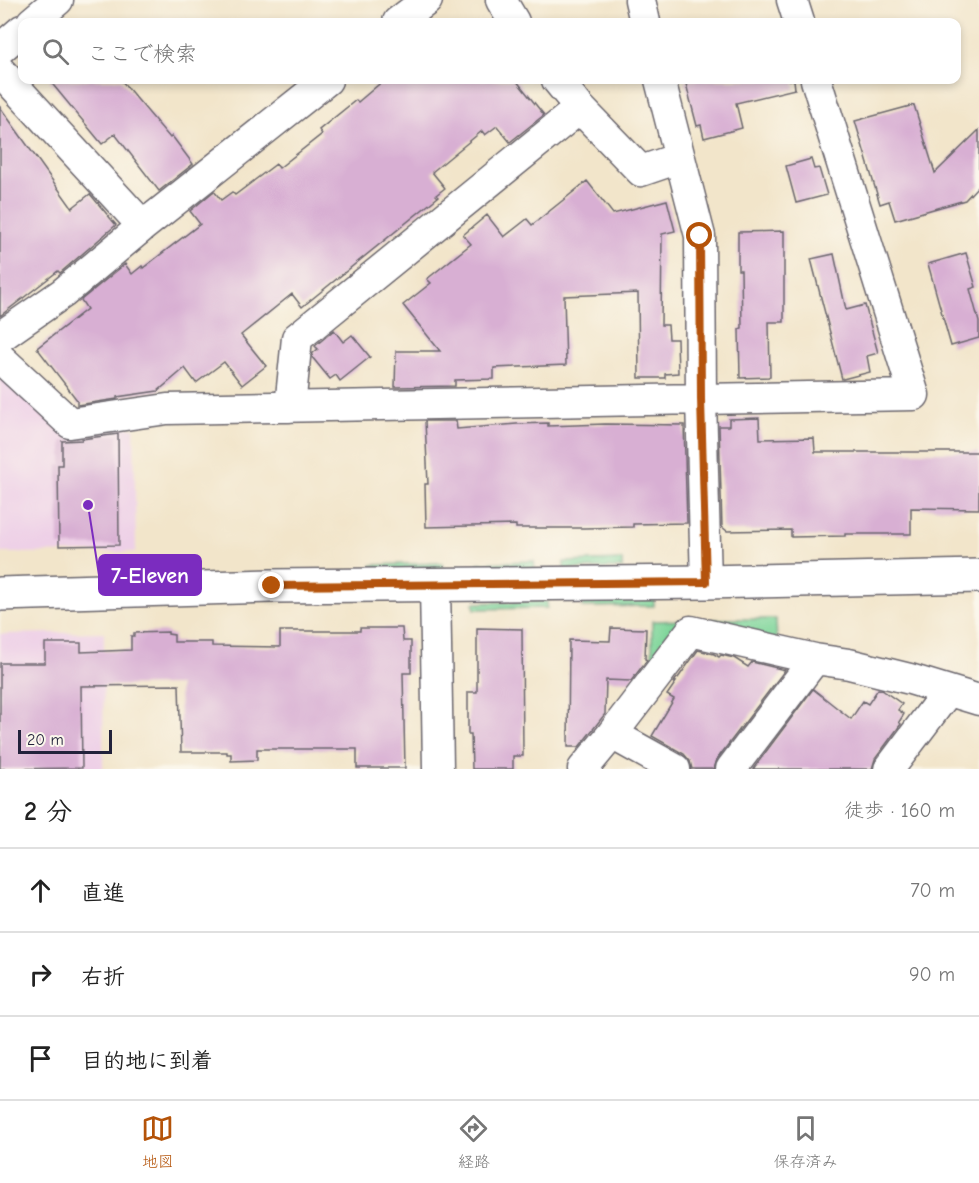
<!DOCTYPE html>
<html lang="ja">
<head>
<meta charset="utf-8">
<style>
	body { margin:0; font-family:"Comic Neue","Klee One",sans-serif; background:#f6f6f6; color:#222 }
	.scale { position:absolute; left:18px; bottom:15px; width:94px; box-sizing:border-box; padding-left:6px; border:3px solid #22223b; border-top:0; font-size:16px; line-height:21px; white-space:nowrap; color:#22223b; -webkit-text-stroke:4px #fbf7ec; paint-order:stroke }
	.stop { position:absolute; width:18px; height:18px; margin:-14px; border:4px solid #b45309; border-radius:50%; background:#fff }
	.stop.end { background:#b45309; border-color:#fff; box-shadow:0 2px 6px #0008 }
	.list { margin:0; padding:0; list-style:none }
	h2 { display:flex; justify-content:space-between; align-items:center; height:78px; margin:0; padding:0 24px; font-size:26px }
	h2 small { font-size:20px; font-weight:400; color:#767676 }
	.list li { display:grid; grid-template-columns:39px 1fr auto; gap:18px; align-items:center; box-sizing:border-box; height:84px; padding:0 24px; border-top:2px solid #e0e0e0 }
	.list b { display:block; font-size:22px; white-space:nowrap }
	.list em { font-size:20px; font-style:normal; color:#767676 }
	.icon { flex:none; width:33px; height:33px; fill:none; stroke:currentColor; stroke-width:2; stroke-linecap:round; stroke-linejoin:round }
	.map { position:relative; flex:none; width:979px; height:769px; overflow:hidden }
	.search { position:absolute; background:#fff; box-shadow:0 3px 9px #0003; left:18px; right:18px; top:18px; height:66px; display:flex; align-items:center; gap:15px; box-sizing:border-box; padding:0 21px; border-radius:12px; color:#767676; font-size:22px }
	.sheet { height:330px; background:#fff }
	nav { display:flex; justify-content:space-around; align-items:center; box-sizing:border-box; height:84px; border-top:2px solid #e0e0e0; background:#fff; font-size:16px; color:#767676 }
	nav a { display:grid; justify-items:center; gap:3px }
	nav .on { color:#b45309 }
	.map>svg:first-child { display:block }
	.built { fill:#eed0e7 }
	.green { fill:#7ed59a; stroke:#507c6a; stroke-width:1.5 }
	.building { fill:#d8afd3 }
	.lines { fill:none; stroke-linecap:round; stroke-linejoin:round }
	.minor-casing { stroke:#6b666d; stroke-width:33 }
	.tertiary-casing { stroke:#6b666d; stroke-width:36 }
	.minor { stroke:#fff; stroke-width:30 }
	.tertiary { stroke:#fff; stroke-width:33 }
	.route { stroke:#b45309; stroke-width:8 }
	.leader { fill:none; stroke:#7b2cbf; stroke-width:2 }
	.callout-dot { fill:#7b2cbf; stroke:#fbf7ec; stroke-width:2 }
	.callout { fill:#7b2cbf; stroke:#7b2cbf; stroke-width:2 }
	.callout-label { font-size:22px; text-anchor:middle; font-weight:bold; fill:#fff }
</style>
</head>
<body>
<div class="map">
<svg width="979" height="769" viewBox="0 0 979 769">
	<rect width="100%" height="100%" fill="#fbf7ec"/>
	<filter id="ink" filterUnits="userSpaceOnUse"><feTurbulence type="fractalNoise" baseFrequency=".0167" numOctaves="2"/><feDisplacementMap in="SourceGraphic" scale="12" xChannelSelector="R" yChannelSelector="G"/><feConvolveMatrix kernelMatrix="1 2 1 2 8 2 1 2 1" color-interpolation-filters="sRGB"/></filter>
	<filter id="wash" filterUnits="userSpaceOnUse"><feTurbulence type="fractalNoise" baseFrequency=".008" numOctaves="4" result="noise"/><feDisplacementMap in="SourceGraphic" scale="24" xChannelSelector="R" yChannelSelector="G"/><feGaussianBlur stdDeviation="1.35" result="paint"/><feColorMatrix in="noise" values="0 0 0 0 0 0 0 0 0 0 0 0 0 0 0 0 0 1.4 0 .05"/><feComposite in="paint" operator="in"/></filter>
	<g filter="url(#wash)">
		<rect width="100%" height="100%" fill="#f2e5ca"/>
		<path class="built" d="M0 371 47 415 134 428 136 552 0 553Z
			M104 632 103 769H0V634Z"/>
		<path class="green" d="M622 560V568L564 569V562Z
			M534 561 535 570 478 571V563Z
			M442 563 443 571 373 572 372 565Z
			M654 599V606L583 607 584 601Z
			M547 601V608L475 609 474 603Z
			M737 619H776L777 645 688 624 652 672V621Z"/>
		<g id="blocks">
			<path class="building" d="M49 80H121L170 138 172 136 193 164 159 191 115 134 102 144Z
				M384 80H516L544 115 510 142 497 126 485 135 482 131 432 172 445 188 436 195 438 197 302 307 292 294 241 335 266 366 242 385 224 362 196 383 185 368 158 391 117 397V399L77 405V400L37 348 87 309 81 300 125 264 132 274 142 266 143 268 200 224 190 211 214 191 221 200 232 192 235 195 276 164 279 168 322 134 319 130 356 100 358 102Z
				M685 80H794L795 89 736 103 742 128 704 138 701 125 697 126Z
				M914 105 935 173 979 130V185L965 200 895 220 889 201 880 204 855 121Z
				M0 107 72 208 90 194 116 225 60 273 58 271 0 316Z
				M811 159 814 169 819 168 827 195 796 203 786 166Z
				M587 181 613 214 667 200 675 231 662 234 661 325H668L669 339H677L678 373 665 374V378H639L638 293 564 296 566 365 494 368V379L455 380V386L395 387 396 351H440L403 305 431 283 427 279 471 244 463 235 487 215 504 237 527 219 532 225Z
				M784 231V322H769L770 377 740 378 739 329 742 328 741 270H738V232Z
				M966 253 976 287 970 289 979 322V338L951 346 928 264Z
				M834 254 846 310 865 305 878 353 867 356 870 372 843 379H842L811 259Z
				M334 330 343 342 352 335 370 357 340 381 336 375 330 379 312 357 313 353 318 349 315 346Z
				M759 418 760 439 814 438 815 452H979V509L911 508V534H845V536L791 537V530L727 531 722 527 719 426H729V419Z
				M425 421H456L457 429 517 424 548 423V426L605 424 684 425 687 523 633 524V527L584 528H516V525L426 527 425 484H428Z
				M118 434 119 545 59 546 58 465H62V441L82 440V439Z
				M360 628H402L403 641H411V673H403L405 768H357V749H257V760L231 761V754H227V752H181L179 685 81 686 82 768 0 769V663H45V643H81V652L131 650V636H134V633L168 632V634L174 635V642H212V646L280 647V631H360Z
				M477 628 522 629 523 756H513V769H472L471 734H468V692H477Z
				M611 628 646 629 645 659 647 660 631 681 606 680 605 714 579 747H568L569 640 610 641Z
				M698 650 714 654 719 657 721 655 734 658 748 667 752 662 785 670 717 759 714 769H692L690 761 684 754 652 736 674 699 667 695 676 682H674L677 678H678Z
				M813 689 851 719 863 701 868 704 878 689 882 690 902 704 898 710 904 714 899 722 901 724 875 759 872 769H753Z"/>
		</g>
	</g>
	<g filter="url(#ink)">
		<use href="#blocks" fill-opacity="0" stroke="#6b666d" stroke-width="1.5"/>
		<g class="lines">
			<defs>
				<path id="minor" d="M501 0 514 22
					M640 0 645 22
					M792 0 799 22
					M32 22 58 0
					M398 22 427 0
					M0 49 22 30
					M0 71 143 226
					M557 80 580 108 641 171 679 158
					M0 337 63 293 143 226 327 80
					M0 358 70 423 167 409 701 399 700 236 660 80
					M290 407 297 338 580 108
					M706 582 701 399 914 395 816 80
					M435 583 438 769
					M612 734 675 769
					M583 769 612 734 691 631 815 659 849 664 910 679 979 700
					M731 769 815 659
					M889 769 948 691"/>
				<path id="tertiary" d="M0 594 271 586 706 582 979 576"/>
			</defs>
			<use href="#minor" class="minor-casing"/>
			<use href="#tertiary" class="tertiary-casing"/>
			<use href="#minor" class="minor"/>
			<use href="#tertiary" class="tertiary"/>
		</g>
	</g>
	<g class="lines" filter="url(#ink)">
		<path class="route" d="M272 586 706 582 701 399 700 236"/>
	</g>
	<path class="leader" d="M88 505L99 575"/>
	<circle class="callout-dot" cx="88" cy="505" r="6"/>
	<rect class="callout" x="99" y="555" width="102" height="40" rx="6"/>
	<g class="callout-label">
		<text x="150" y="583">7-Eleven</text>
	</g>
</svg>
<div class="scale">20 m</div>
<div class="stop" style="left:700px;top:236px"></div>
<div class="stop end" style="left:272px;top:586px"></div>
<div class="search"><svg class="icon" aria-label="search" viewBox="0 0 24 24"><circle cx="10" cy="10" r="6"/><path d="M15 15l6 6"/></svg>ここで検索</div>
</div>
<section class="sheet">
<h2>2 分<small>徒歩 · 160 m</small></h2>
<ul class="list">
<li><svg class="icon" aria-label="ahead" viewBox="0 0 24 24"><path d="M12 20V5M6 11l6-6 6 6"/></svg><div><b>直進</b></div><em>70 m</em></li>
<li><svg class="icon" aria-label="right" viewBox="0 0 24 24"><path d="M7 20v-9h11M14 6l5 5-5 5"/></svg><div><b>右折</b></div><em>90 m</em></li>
<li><svg class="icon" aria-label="arrive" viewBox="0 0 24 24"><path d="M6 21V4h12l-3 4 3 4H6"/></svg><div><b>目的地に到着</b></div></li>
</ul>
</section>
<nav>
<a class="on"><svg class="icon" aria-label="map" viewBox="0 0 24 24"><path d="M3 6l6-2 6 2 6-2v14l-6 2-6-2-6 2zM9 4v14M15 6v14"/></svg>地図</a>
<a><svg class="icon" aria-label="directions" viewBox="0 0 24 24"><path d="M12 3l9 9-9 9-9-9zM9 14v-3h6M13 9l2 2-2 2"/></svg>経路</a>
<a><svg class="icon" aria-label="saved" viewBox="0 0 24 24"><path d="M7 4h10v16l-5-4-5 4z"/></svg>保存済み</a>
</nav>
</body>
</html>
